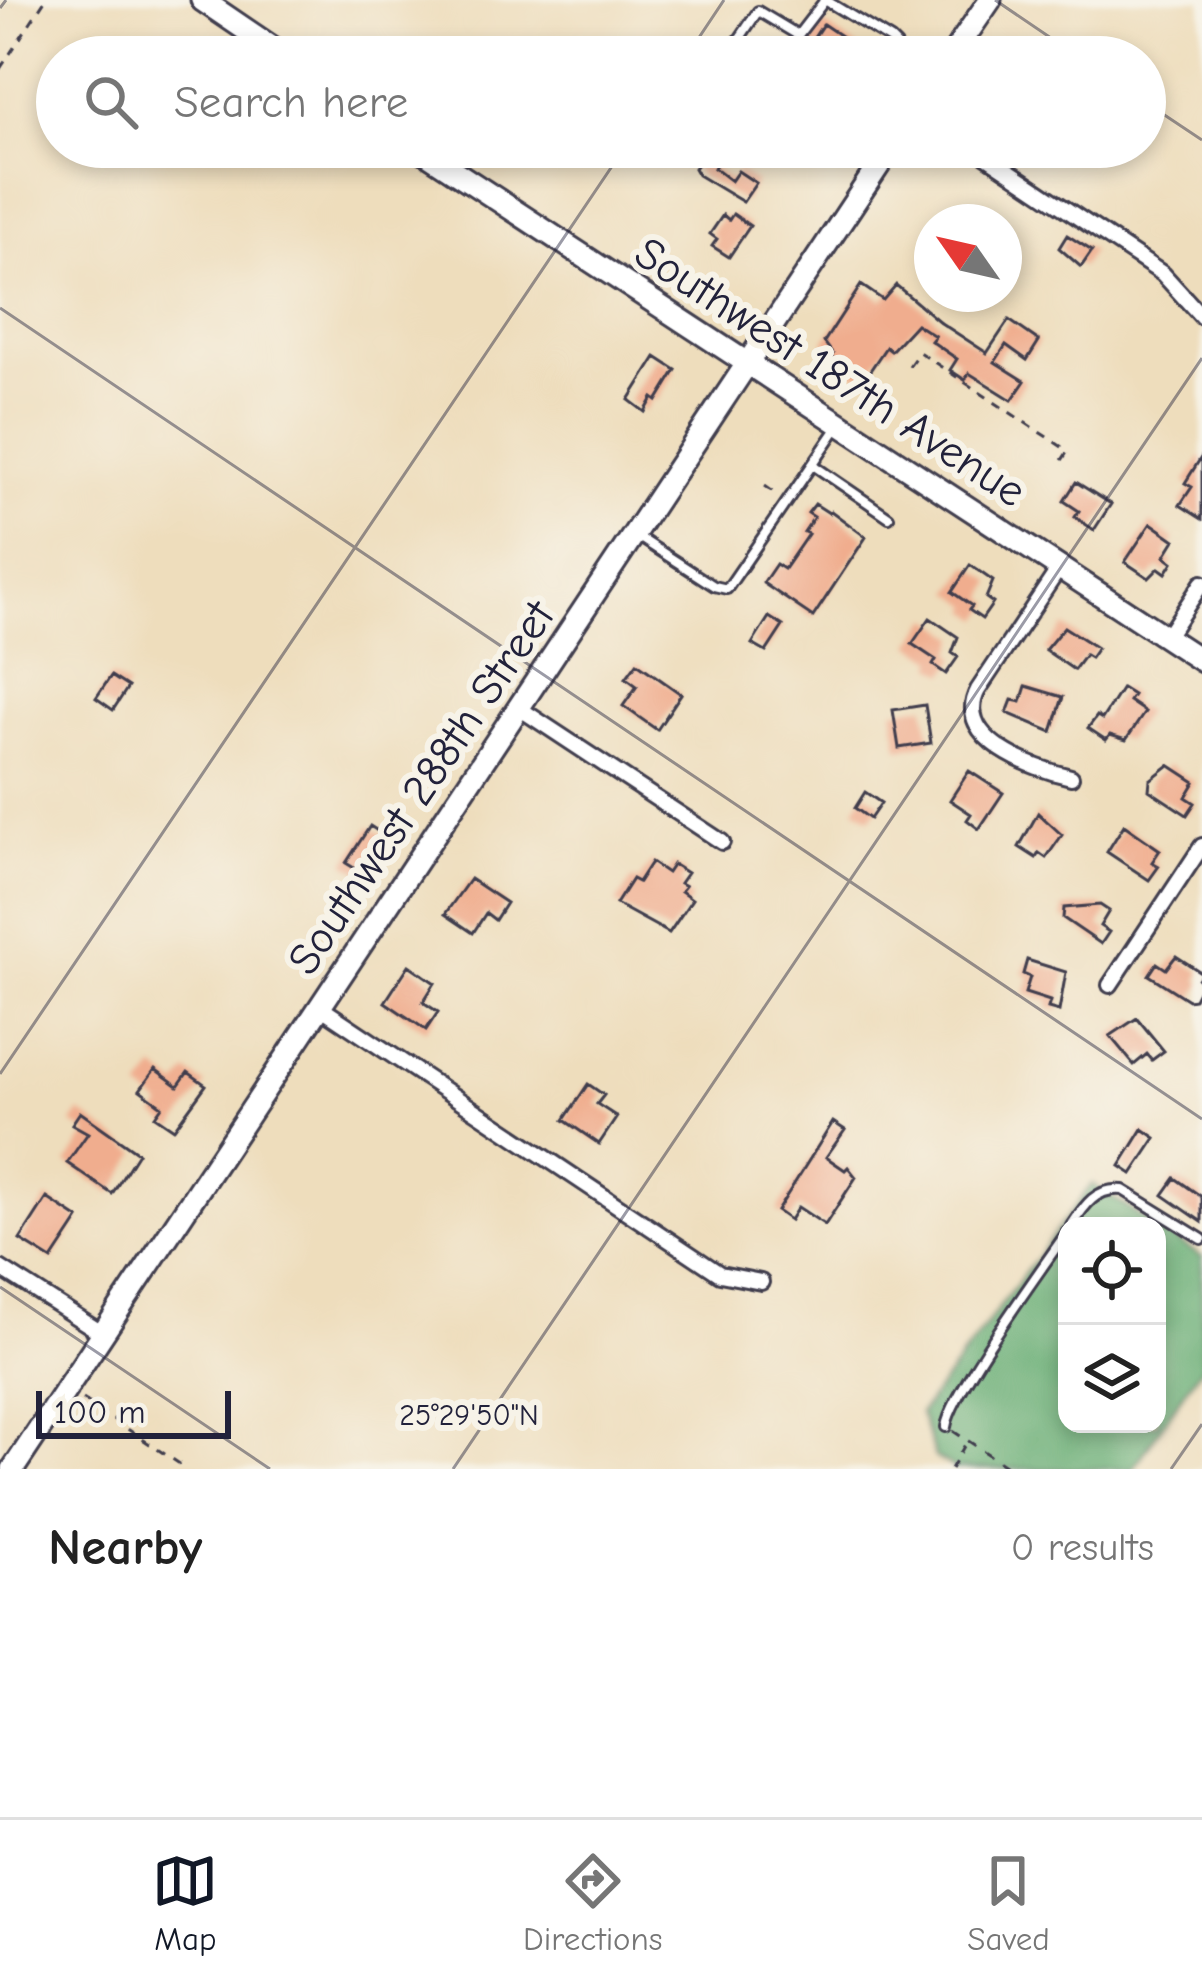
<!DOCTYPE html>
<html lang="en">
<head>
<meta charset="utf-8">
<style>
	body { margin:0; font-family:"Comic Neue",sans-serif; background:#f6f6f6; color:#222 }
	.controls { position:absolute; right:36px; bottom:36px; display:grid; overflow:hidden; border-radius:24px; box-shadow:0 6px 18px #0003 }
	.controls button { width:108px; height:108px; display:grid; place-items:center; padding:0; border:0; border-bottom:3px solid #e0e0e0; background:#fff; color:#222; font:60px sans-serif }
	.compass { position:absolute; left:914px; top:204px; width:108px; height:108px; border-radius:50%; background:#fff; box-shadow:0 6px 18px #0003; rotate:304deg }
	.scale { position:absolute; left:36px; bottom:30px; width:195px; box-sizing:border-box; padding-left:12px; border:6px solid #22223b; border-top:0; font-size:33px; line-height:42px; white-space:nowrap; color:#22223b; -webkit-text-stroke:9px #f7f3e8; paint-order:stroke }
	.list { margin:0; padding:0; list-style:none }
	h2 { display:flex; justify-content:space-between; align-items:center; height:156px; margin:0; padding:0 48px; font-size:51px }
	h2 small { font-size:39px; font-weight:400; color:#767676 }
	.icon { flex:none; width:66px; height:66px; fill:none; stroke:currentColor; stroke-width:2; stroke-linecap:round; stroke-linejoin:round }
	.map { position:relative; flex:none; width:1202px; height:1469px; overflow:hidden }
	.search { position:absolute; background:#fff; box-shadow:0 6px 18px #0003; left:36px; right:36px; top:36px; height:132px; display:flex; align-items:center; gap:30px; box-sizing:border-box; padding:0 42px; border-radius:66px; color:#767676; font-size:45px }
	.sheet { height:348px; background:#fff }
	nav { display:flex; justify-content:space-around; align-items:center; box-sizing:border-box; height:168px; border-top:3px solid #e0e0e0; background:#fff; font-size:33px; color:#767676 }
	nav a { display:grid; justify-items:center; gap:6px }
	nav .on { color:#111827 }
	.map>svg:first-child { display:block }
	.forest { fill:#65ac72; stroke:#446756; stroke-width:3 }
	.building { fill:#f0ad8e }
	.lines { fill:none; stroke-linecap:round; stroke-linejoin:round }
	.lane-casing { stroke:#413e4e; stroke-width:14 }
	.street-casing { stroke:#413e4e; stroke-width:20 }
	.secondary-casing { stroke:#413e4e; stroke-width:27 }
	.path { stroke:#413e4e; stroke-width:3; stroke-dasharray:9 9; stroke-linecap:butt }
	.lane { stroke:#fff; stroke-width:8 }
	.street { stroke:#fff; stroke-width:14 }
	.secondary { stroke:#fff; stroke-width:21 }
	.ticks { fill:none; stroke:#22223b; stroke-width:3; stroke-opacity:0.45 }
	.labels { text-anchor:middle; stroke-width:12; stroke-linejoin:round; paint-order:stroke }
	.street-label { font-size:45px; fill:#22223b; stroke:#f7f3e8 }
	.ticks-label { font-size:30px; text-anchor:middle; fill:#22223b; stroke:#f7f3e8; stroke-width:12; stroke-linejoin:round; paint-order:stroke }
</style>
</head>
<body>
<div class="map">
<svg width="1202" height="1469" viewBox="0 0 1202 1469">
	<rect width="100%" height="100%" fill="#f7f3e8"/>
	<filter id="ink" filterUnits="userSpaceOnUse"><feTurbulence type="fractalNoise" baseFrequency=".00833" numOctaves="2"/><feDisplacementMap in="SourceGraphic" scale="24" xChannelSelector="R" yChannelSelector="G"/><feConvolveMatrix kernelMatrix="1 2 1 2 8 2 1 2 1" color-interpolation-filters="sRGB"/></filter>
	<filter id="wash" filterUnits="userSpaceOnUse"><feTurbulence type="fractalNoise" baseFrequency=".004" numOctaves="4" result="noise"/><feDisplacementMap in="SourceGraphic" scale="48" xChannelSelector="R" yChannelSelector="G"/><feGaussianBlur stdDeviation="2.7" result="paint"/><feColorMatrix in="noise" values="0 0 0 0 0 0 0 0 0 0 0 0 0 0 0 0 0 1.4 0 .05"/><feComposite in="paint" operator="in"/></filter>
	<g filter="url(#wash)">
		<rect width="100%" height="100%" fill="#eeddbc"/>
		<path class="forest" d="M1092 1184 1155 1226H1067V1424H1157V1227L1202 1257V1366L1133 1469H955L935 1457 920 1413Z"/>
		<g id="blocks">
			<path class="building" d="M823 24 872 57H801Z
				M706 152 718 161 714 168 731 181 738 171 756 183 743 202 698 175 694 168Z
				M733 214 750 226 729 257 712 246 717 239 710 234 723 215 729 220Z
				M1067 235 1092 251 1081 267 1059 248Z
				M861 285 883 300 896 285 941 323 987 353 1009 320 1039 341 1027 360 1006 345 995 362 1025 381 1012 400 969 373 965 380 950 370 957 359 931 341 935 336 916 324 891 351 886 347 867 375 862 372 860 376 831 357 833 354 824 342Z
				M656 357 676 370 657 401 653 398 645 412 629 400Z
				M1202 456V519L1180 505 1192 487 1185 483Z
				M1076 482 1111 504 1094 530 1075 517 1079 511 1064 501Z
				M815 504 829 513 831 511 866 537 813 617 763 583 776 564 784 569 808 534 804 532 814 517 808 513Z
				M1151 523 1175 540 1165 556 1173 562 1166 573 1159 568 1149 578 1125 562Z
				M970 565 993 581 986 598 993 603 982 619 969 610 972 606 952 592Z
				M769 617 783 626 766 652 752 644Z
				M930 618 958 637 952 653 958 657 946 674 933 665 936 660 912 644Z
				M1064 627 1097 648 1090 658 1085 655 1074 670 1045 650Z
				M637 663 681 694 657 730 623 706 637 686 626 678Z
				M111 676 128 687 113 710 96 698Z
				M1026 686 1063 697 1052 732 1007 713 1012 700 1021 702Z
				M1122 688 1133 695 1129 701 1145 712 1126 740 1110 735 1106 740 1088 728 1097 716 1102 719Z
				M925 705 931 743 899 748 893 710Z
				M1169 765 1195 782 1186 797 1195 803 1187 815 1149 790 1150 780Z
				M969 771 1003 793 979 829 967 820 971 814 950 800Z
				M865 792 881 803 870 819 855 808Z
				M1038 813 1062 835 1046 858 1039 853 1036 858 1019 847Z
				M1124 825 1160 850 1152 862 1159 866 1149 880 1107 852Z
				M370 826 390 839 367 876 346 863Z
				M651 862 667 873 673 864 687 873 680 883 685 886 681 891 692 899 669 933 616 904 632 879 638 882Z
				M470 879 506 903 495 920 486 913 473 933 445 914Z
				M1100 905 1109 911 1100 926 1109 932 1101 944 1063 918 1064 908Z
				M1176 956 1202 973 1198 979 1202 983 1194 999 1188 1000 1149 975 1157 963 1166 969Z
				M1027 960 1066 972 1059 1011 1048 1008 1050 1001 1025 993 1030 977 1023 974Z
				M409 965 435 983 423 1002 438 1012 426 1030 385 1002Z
				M1137 1018 1164 1051 1152 1060 1147 1054 1134 1065 1110 1036Z
				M155 1069 178 1086 188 1072 206 1085 174 1129 155 1116 162 1106 140 1090Z
				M588 1084 604 1095 597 1104 617 1117 599 1144 564 1120Z
				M80 1112 138 1153 112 1194 67 1163 88 1133 72 1124Z
				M833 1122 845 1130 826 1157 845 1170 848 1167 856 1177 825 1225 798 1207 790 1220 777 1211Z
				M1143 1129 1156 1138 1132 1174 1120 1166Z
				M1175 1178 1202 1197V1222L1163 1195Z
				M47 1198 79 1219 52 1260 20 1240Z"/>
		</g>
	</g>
	<g filter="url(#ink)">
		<use href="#blocks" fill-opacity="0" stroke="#413e4e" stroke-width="3"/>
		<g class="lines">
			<defs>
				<path id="lane" d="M727 57 758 11 798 35 825 0 891 40 897 46 898 57
					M813 465 889 517
					M637 536 714 586 727 589 838 427
					M1071 1226C1084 1206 1096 1187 1123 1190L1202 1239
					M946 1427C950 1394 1043 1267 1067 1232"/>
				<path id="street" d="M973 147 1163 274 1202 317
					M1060 567 978 690C952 739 1034 769 1071 777
					M1166 638 1202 583
					M519 708 722 842
					M1110 985 1202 846
					M320 1007 720 1274 761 1282
					M0 1268 103 1334"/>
				<path id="secondary" d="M202 0 286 57
					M951 57 990 0
					M417 147 1202 661
					M13 1469 891 147"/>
			</defs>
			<use href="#lane" class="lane-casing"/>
			<use href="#street" class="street-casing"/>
			<use href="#secondary" class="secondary-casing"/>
			<path class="path" d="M0 69 45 0
				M909 366 919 352 1068 451 1059 465
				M765 486 778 495
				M83 1399 187 1469
				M953 1431 1011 1469
				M951 1469 967 1441"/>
			<use href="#lane" class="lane"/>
			<use href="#street" class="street"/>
			<use href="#secondary" class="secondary"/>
		</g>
	</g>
	<path class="ticks" d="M995 0 1079 57M0 8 6 0M686 57 724 0M1145 102 1202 140M0 308 1202 1119M0 1074 625 147M0 1287 270 1469M453 1469 1202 358M1171 1469 1202 1424"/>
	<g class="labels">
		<g class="street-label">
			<text transform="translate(831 371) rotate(33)" y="16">Southwest 187th Avenue</text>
			<text transform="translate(420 787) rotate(-56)" y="16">Southwest 288th Street</text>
		</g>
	</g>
	<g class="ticks-label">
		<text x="469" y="1425">25°29'50"N</text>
	</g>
</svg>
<div class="controls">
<button><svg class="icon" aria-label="locate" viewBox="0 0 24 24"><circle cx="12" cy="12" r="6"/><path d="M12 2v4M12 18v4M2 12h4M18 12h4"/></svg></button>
<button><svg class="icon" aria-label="layers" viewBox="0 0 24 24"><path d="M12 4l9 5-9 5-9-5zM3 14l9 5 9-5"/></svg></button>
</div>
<svg class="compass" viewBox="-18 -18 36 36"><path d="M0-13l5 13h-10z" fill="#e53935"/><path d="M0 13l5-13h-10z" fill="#767676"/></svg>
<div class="scale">100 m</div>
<div class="search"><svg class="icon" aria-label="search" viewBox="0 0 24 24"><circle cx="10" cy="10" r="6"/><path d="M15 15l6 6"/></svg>Search here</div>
</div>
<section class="sheet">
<h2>Nearby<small>0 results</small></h2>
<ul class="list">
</ul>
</section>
<nav>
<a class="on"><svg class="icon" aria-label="map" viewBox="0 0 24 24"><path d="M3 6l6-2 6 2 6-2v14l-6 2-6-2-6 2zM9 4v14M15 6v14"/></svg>Map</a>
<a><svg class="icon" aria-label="directions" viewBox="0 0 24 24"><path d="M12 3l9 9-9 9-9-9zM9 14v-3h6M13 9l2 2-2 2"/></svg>Directions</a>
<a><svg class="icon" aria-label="saved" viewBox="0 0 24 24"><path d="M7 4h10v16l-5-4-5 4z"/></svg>Saved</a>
</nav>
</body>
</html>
